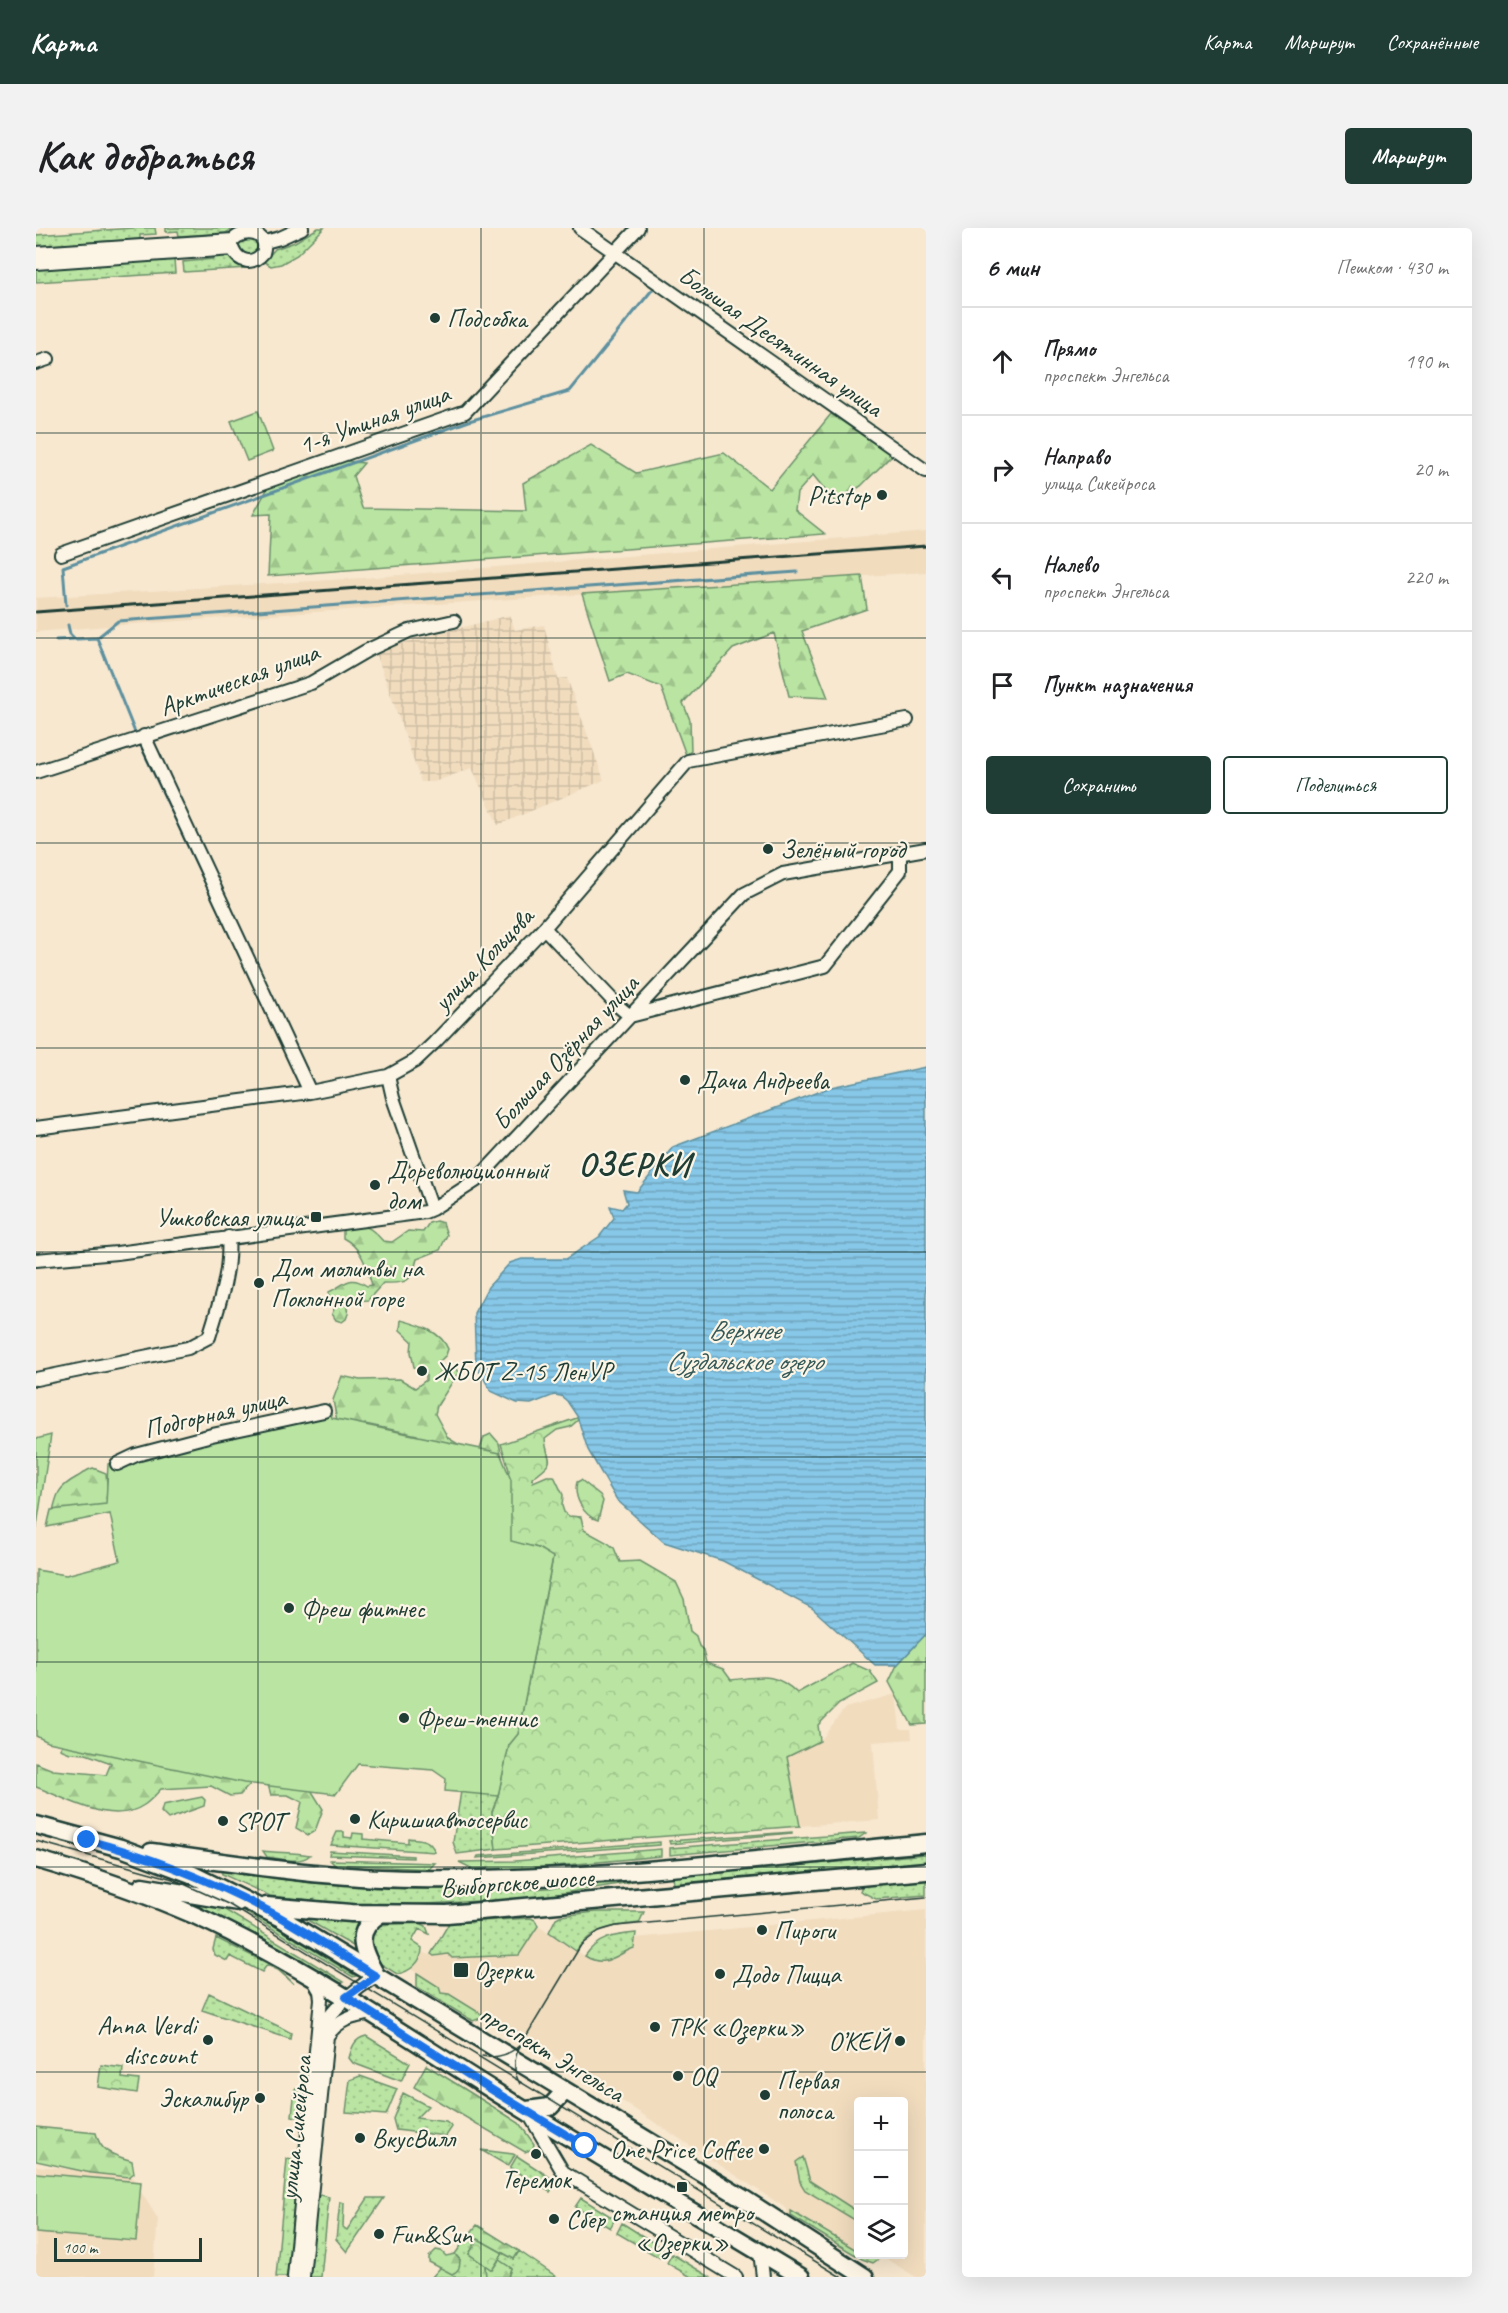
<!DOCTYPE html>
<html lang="ru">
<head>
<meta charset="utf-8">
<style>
	body { margin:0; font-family:Caveat,sans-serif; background:#f2f2f2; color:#202124 }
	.controls { position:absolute; right:18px; bottom:18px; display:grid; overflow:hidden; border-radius:6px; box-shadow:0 6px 24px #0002 }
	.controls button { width:54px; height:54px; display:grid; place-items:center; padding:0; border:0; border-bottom:2px solid #e0e0e0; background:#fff; color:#202124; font:30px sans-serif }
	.scale { position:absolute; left:18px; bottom:15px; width:148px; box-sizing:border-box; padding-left:6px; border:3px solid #1f3d34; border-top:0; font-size:16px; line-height:21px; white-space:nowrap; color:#1f3d34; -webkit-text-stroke:4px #fcf5e5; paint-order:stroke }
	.stop { position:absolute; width:18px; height:18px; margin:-14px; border:4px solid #1a73e8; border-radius:50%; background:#fff }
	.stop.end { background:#1a73e8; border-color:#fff; box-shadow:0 2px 6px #0008 }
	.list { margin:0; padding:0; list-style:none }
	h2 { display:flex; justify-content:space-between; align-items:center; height:78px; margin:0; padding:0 24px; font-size:26px }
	h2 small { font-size:20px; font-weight:400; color:#757577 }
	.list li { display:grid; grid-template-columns:39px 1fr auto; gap:18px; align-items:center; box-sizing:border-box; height:108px; padding:0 24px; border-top:2px solid #e0e0e0 }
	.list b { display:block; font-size:22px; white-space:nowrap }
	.list p { margin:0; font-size:20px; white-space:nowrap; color:#757577 }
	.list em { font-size:20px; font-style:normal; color:#757577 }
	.actions { display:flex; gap:12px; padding:18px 24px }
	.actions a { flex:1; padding:14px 0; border:2px solid #1f3d34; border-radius:6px; text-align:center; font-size:21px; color:#1f3d34 }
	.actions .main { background:#1f3d34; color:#fff }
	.icon { flex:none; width:33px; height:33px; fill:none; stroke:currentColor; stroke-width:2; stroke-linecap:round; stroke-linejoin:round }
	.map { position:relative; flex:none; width:890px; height:2049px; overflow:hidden; border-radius:6px }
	header { display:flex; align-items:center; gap:36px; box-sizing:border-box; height:84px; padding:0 30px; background:#1f3d34; color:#fff }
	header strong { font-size:28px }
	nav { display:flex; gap:33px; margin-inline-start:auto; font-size:21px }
	.intro { display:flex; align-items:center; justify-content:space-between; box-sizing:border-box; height:144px; padding:0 36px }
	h1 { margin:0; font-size:42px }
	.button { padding:15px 27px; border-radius:6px; background:#1f3d34; color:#fff; font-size:21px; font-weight:700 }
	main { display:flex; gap:36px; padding:0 36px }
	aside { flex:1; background:#fff; border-radius:6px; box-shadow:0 6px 24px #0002 }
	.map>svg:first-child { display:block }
	.built { fill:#f1dcbe }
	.industrial { fill:url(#industrial-grid) }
	.grass { fill:url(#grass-dots); stroke:#6c906b; stroke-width:1.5 }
	.forest { fill:url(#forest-firs); stroke:#6c906b; stroke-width:1.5 }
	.park { fill:url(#park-crowns); stroke:#6c906b; stroke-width:1.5 }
	.pitch { fill:#b9e4a2; stroke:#6c906b; stroke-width:1.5 }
	.water { fill:url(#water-rules); stroke:#5d909f; stroke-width:1.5 }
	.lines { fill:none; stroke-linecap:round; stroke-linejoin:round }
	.stream { stroke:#5d909f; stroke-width:3 }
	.minor-casing { stroke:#1f3d34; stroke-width:16 }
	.major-casing { stroke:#1f3d34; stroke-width:21 }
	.minor { stroke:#fcf5e5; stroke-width:12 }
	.major { stroke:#fcf5e5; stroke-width:16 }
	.tram { stroke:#1f3d34; stroke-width:1.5 }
	.rail { stroke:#1f3d34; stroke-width:3 }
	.route { stroke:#1a73e8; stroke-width:8 }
	.grid { fill:none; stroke:#1f3d34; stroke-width:1.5; stroke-opacity:0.55 }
	.poi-dot { fill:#1f3d34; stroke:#fcf5e5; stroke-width:2 }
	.labels { text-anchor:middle; stroke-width:4.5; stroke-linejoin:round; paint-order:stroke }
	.poi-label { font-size:26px; fill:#1f3d34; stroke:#fcf5e5; text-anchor:start }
	.street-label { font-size:26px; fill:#1f3d34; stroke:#fcf5e5 }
	.water-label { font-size:27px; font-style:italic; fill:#345958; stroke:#fcf5e5 }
	.district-label { font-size:32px; font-weight:bold; letter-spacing:1.5px; fill:#1f3d34; stroke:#fcf5e5 }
</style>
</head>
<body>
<header>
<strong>Карта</strong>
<nav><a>Карта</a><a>Маршрут</a><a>Сохранённые</a></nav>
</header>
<div class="intro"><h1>Как добраться</h1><a class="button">Маршрут</a></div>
<main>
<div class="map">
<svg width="890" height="2049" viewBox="0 0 890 2049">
	<defs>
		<pattern id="industrial-grid" width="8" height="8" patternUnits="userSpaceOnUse" patternTransform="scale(1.5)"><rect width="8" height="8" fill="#f1dcbe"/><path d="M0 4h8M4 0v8" fill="none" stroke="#cebea4"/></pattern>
		<pattern id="grass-dots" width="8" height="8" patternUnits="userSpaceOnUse" patternTransform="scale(1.5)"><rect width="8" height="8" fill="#b9e4a2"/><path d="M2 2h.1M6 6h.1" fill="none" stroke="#9fc48c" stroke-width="1.8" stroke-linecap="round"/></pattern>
		<pattern id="forest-firs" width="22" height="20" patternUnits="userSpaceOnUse" patternTransform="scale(1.5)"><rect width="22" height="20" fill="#b9e4a2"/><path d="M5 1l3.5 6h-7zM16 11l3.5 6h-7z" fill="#9fc48c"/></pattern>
		<pattern id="park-crowns" width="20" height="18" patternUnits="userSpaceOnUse" patternTransform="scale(1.5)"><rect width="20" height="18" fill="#b9e4a2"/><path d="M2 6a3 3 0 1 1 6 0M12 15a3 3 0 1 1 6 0" fill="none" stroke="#9fc48c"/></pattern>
		<pattern id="water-rules" width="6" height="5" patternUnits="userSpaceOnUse" patternTransform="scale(1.5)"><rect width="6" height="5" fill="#87c7e7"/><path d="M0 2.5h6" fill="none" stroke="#6ea3bc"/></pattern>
	</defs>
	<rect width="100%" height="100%" fill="#f8e8d0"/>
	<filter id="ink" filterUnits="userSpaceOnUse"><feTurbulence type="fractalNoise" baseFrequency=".0167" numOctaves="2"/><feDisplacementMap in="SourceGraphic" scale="12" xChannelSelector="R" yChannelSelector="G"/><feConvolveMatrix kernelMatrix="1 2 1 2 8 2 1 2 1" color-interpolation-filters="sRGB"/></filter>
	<g filter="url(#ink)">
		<path class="built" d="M890 303V344L97 396 0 404V370L327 350Z
			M860 1466 864 1501H875L876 1511 837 1514 843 1592 764 1598 751 1529 784 1513 809 1480Z
			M890 1682V2049H880L847 2029 848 2027 868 2026V1874H822V2023L755 1984V1988L751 1986V1981L485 1807 459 1792 456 1794 413 1766H407L403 1759 375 1741 386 1724 397 1728 412 1726 416 1730 483 1727 502 1698 558 1734 576 1731 597 1720 599 1710Z
			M0 1938 94 1946 122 1991 117 2049H0Z"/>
		<path class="industrial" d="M474 387 479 402 508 397 522 451 531 450 568 552 462 597 436 540 398 554H385L339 422Z"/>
		<path class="grass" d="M97 0H119L120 6 104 7V11L0 18V7Z
			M130 0H198L190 5 143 8 142 3 130 4Z
			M282 0H288L261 27 245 36 235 38 228 34 239 21 259 14Z
			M205 10 222 13 223 21 217 27H209L202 18Z
			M188 27C197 29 202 38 212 40L148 44 147 34 177 31V28Z
			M138 31 139 45 0 54V41Z
			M429 1538 462 1568 456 1584 460 1621 421 1626 417 1614Z
			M301 1604H308V1609L316 1610 317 1605 327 1606V1611L372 1615V1610C385 1611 394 1611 399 1624L295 1617Z
			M756 1604V1605L634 1616 633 1613Z
			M830 1605 823 1610 634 1627V1620Z
			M624 1614V1617L441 1630 442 1628Z
			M227 1623C243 1625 257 1624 274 1627 263 1637 244 1630 231 1629Z
			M294 1623 377 1628V1630L293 1627Z
			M890 1626V1634L638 1657 637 1649Z
			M185 1643 276 1655 374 1661H496L595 1654 497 1670 373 1677H324L234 1668 186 1646Z
			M890 1652V1667L840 1671 824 1663 826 1658 829 1657Z
			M164 1677 181 1679 189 1682 308 1754 304 1755 227 1710 163 1680Z
			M206 1682 221 1687 320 1748 317 1749Z
			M559 1684H608L603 1695C576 1698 557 1699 540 1723L513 1704 520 1690 524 1688Z
			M268 1690 322 1695 317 1718Z
			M495 1690 499 1692 502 1698 483 1727 416 1730 412 1726 398 1728 395 1726 413 1695Z
			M384 1695 390 1698 393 1706 383 1701 376 1713 386 1720C386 1734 374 1744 361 1746L337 1731 332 1705 340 1697Z
			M600 1705 598 1720C579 1727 569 1741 549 1728 562 1709 578 1707 600 1705Z
			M180 1710 243 1741 258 1756 242 1742 231 1737 226 1744 194 1728 191 1733 179 1727 177 1721Z
			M381 1745 403 1759 405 1765 413 1766 447 1787 445 1790 437 1793 381 1759Z
			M173 1765 244 1799 255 1805 254 1811 166 1782Z
			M330 1808 374 1835 365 1853 317 1835 313 1830C316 1819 318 1811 330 1808Z
			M324 1848 361 1861 350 1887 310 1884 314 1852Z
			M259 1861 269 1862 266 1890 256 1888Z
			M367 1865 392 1878 380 1890 410 1894 416 1899 410 1908 360 1902 357 1891Z
			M445 1922 477 1926 479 1927 472 1938Z
			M481 1928 521 1954 514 1964 474 1940Z
			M767 1929 774 1953 822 1984V1994L769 1962 764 1954 760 1934Z
			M251 1931 262 1933 251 2049H240Z
			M285 1967 293 1969 285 2049H272L280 1969Z
			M332 1970H348L311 2024 300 2011 304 1974 308 1975 307 1999 311 2002Z
			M545 1970 579 1991 574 2000 539 1979Z
			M755 1983 822 2023V2026L848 2027 837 2035 826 2031 755 1988Z
			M586 1995 629 2022 624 2030 581 2005Z
			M432 2008 437 2013 442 2011 433 2026 449 2037 450 2049H396L405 2039 416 2046 424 2032 419 2026Z
			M483 2023 521 2049H472L475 2040 463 2032 467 2025 478 2031Z
			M636 2026 674 2049H655L631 2035Z"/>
		<path class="forest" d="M795 186 856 227 825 258 799 274 777 247 761 265 759 282 789 306 232 348 235 286 217 287 233 258 305 232 328 235 317 248 327 280 490 283 487 255 555 217 600 245 688 225 734 261Z
			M826 348 831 381 766 403 792 470 753 468 738 405 697 421 647 475 654 492 655 523 650 527 625 459 591 446 574 453 546 366Z
			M400 993 407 995 411 1007 404 1022 381 1031C375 1054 372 1056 347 1055L332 1072 312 1073 310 1075 312 1086 310 1091 306 1094 300 1092 296 1086 300 1076 297 1072 293 1070V1064C310 1056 313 1046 331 1058L336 1057C330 1037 326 1020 307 1010V1001C330 998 331 995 347 1013L356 1014 372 1003 387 1004 393 995Z
			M365 1092C383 1097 405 1103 412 1121L410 1127 403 1134V1142L420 1140 422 1145 401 1178 399 1186 412 1210 435 1224H443L448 1209 455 1206 463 1215 469 1245 395 1230 381 1207 329 1196 318 1203 301 1193 297 1172 306 1148 324 1152 364 1151 379 1160 390 1152V1144L378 1139 375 1124 376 1113 364 1102Z
			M57 1240 70 1245 73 1277 16 1287C21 1266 21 1260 41 1249 47 1246 49 1242 57 1240Z
			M890 1406V1496L876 1497 853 1454 861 1437Z
			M30 1511 272 1557 287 1581 279 1603 272 1607 260 1600 266 1574 252 1567H235L230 1550 218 1552 204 1567 194 1568 175 1558 125 1561C120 1566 114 1573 108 1577 76 1599 30 1570 0 1559V1535L17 1542 70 1547 75 1535 50 1526 34 1525 24 1521Z
			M166 1569 169 1572 168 1578 132 1591 125 1584 127 1577Z
			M625 1621V1628L499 1640 437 1641 423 1634 479 1633Z
			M294 1632 399 1635 393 1641 298 1636Z
			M390 1837 483 1895 498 1916 497 1921 489 1924 378 1859Z
			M0 1899 60 1905C64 1925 78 1927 96 1933L98 1945 93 1949 55 1945 0 1933Z
			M441 1997 483 2023 478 2031 442 2011 437 2014 432 2008Z
			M400 2022 405 2023 410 2028 419 2026 424 2032C424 2039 423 2043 416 2046L393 2034V2029Z
			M463 2032 475 2040 472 2049H450L449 2037 456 2042Z"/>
		<path class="park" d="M541 1190 542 1192 534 1199 521 1202 509 1211C511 1236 523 1230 496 1250L497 1254 511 1248H518L527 1267 526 1278 528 1284 533 1288 545 1289 548 1302 572 1315 578 1320 584 1334 604 1333 640 1354 648 1371 654 1403 660 1408 663 1418 667 1422 670 1435 687 1441 695 1452C724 1449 739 1443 761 1465L816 1435 834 1443 842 1455 803 1476 782 1497 784 1513 751 1529 764 1598 460 1621 456 1584 462 1568 473 1517 482 1506 517 1330 502 1320 459 1310 473 1242 465 1216Z
			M545 1252 564 1267 567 1273 562 1292C547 1288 537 1268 541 1254Z
			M65 1837 87 1840 86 1850 103 1852 101 1865 62 1859Z
			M442 2011 467 2025 456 2042 433 2026Z"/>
		<path class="pitch" d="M222 183 237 223 211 233 195 193Z
			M293 1177 296 1190 464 1225 475 1252V1313L502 1320 517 1329 482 1506 473 1517 462 1568 409 1563 410 1551 397 1542 322 1536 300 1566 208 1555 12 1514 0 1508V1342L30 1347 84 1333 74 1286 11 1299 15 1282 70 1276 72 1236 94 1223Z
			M15 1207 0 1304V1211Z
			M0 1945 105 1954 100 2013 0 2005Z"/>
		<path class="water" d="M890 839V1406L861 1437H839L776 1380 687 1333 628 1314 581 1272 552 1222 541 1188 531 1173 525 1168 518 1167 495 1176 481 1175 455 1163 440 1137 438 1085 452 1059 474 1035 486 1031H530L563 1009 578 990 574 978 586 981 591 975 587 962 601 964 637 919 795 859Z"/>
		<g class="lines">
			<path class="stream" d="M30 377 27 339 433 193 534 163 616 62
				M32 397 34 406 38 410
				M61 410 100 507
				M20 412 61 410 82 393 761 344
				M104 516 236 797"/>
			<defs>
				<path id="minor" d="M544 0 890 243
					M229 14 244 10 266 0
					M0 25 197 12C208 0 234 4 227 25 217 37 203 35 197 21
					M0 35 197 21
					M0 135 12 131
					M25 326 429 184 602 0
					M108 508 274 864
					M0 544 275 455 330 423 373 403 418 393
					M508 700 582 778 594 788 789 738 864 643V625
					M352 848 357 870 396 981
					M0 900 274 864 352 848 379 833 398 815 508 700 652 533 871 492
					M0 1032 81 1025 389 984 396 981 441 952 708 666 747 646 890 621
					M0 1151 152 1120 173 1109C183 1077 195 1043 192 1009
					M81 1236 100 1227 176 1207 288 1183
					M283 1803C299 1779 316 1763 340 1748
					M493 1886 527 1944 700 2049
					M724 2024 727 2049
					M258 2049 285 1771 284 1763 277 1751
					M267 2049 291 1808C303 1791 317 1788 337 1785"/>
				<path id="major" d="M0 1597 85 1620 155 1646 243 1689 705 1969 829 2049
					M115 1624C202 1636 290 1650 378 1651 549 1654 720 1631 890 1615
					M0 1631C54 1647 106 1664 158 1687 264 1735 360 1802 458 1863 559 1927 663 1987 765 2049
					M106 1658 202 1674
					M230 1678 315 1685 411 1686 890 1643
					M340 1747C327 1724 316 1704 344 1686
					M491 1882 514 1879 529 1863"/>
			</defs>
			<use href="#minor" class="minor-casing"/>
			<use href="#major" class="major-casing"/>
			<use href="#minor" class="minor"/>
			<use href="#major" class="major"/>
			<path class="tram" d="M0 1613 137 1651 192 1676 805 2049
				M446 1828C461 1831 473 1827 484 1817
				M484 1856C477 1844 477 1833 483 1820L545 1717 563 1703 580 1698 890 1669"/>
			<path class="rail" d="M0 384 890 318"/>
		</g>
	</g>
	<g class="lines" filter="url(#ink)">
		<path class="route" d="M51 1612C117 1629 181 1655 242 1688 275 1707 307 1728 340 1748L310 1769 461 1865 549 1918"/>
	</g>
	<path class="grid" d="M222 0V2049M445 0V2049M668 0V2049M0 205H890M0 410H890M0 615H890M0 820H890M0 1024H890M0 1229H890M0 1434H890M0 1639H890M0 1844H890"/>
	<g class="poi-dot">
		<circle cx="399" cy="90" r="6"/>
		<circle cx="846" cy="267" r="6"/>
		<circle cx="732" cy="621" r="6"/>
		<circle cx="649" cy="852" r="6"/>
		<circle cx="339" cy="957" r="6"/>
		<rect x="274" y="983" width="12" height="12" rx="3"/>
		<circle cx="223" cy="1055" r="6"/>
		<circle cx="386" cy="1143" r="6"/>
		<circle cx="253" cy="1380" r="6"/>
		<circle cx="368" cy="1490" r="6"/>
		<circle cx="319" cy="1591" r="6"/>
		<circle cx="187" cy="1593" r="6"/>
		<circle cx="726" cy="1702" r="6"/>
		<rect x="417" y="1734" width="16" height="16" rx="3"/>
		<circle cx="684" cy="1746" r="6"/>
		<circle cx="619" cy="1799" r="6"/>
		<circle cx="172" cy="1812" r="6"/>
		<circle cx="864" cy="1813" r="6"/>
		<circle cx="642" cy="1848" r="6"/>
		<circle cx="729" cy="1867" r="6"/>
		<circle cx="224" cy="1870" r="6"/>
		<circle cx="324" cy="1910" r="6"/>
		<circle cx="728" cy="1921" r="6"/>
		<circle cx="500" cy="1926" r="6"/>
		<rect x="640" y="1953" width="12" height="12" rx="3"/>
		<circle cx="518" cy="1991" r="6"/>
		<circle cx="343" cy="2006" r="6"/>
	</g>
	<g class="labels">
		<g class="poi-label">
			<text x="411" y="99">Подсобка</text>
			<text x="834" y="276" text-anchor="end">Pitstop</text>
			<text x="744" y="630">Зелёный город</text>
			<text x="661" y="861">Дача Андреева</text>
			<text x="351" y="951">Дореволюционный<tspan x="351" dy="30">дом</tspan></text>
			<text x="268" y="998" text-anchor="end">Ушковская улица</text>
			<text x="235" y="1049">Дом молитвы на<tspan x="235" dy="30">Поклонной горе</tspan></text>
			<text x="398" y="1152">ЖБОТ Z-15 ЛенУР</text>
			<text x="265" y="1389">Фреш фитнес</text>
			<text x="380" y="1499">Фреш-теннис</text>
			<text x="331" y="1600">Киришиавтосервис</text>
			<text x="199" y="1602">SPOT</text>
			<text x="738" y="1711">Пироги</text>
			<text x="438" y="1751">Озерки</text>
			<text x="696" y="1755">Додо Пицца</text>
			<text x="160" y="1806" text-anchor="end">Anna Verdi<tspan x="160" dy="30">discount</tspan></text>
			<text x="631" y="1808">ТРК «Озерки»</text>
			<text x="852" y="1822" text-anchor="end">О’КЕЙ</text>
			<text x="654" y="1857">OQ</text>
			<text x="741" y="1861">Первая<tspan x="741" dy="30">полоса</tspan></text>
			<text x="212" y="1879" text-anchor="end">Эскалибур</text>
			<text x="336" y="1919">ВкусВилл</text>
			<text x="716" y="1930" text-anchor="end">One Price Coffee</text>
			<text x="500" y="1960" text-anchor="middle">Теремок</text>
			<text x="646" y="1993" text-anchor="middle">станция метро<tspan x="646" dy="30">«Озерки»</tspan></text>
			<text x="530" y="2000">Сбер</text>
			<text x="355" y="2015">Fun&amp;Sun</text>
		</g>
		<g class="street-label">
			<text transform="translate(745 113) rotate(35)" y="9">Большая Десятинная улица</text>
			<text transform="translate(338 191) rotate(-20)" y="9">1-я Утиная улица</text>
			<text transform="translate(203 451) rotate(-20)" y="9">Арктическая улица</text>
			<text transform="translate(447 731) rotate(-46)" y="9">улица Кольцова</text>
			<text transform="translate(529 824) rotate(-47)" y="9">Большая Озёрная улица</text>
			<text transform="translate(179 1185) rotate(-13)" y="9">Подгорная улица</text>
			<text transform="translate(481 1654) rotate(-4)" y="9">Выборгское шоссе</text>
			<text transform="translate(516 1825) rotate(31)" y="9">проспект Энгельса</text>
			<text transform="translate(259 1900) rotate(-84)" y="9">улица Сикейроса</text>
		</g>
		<g class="water-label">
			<text x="708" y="1111">Верхнее<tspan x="708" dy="31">Суздальское озеро</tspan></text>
		</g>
		<g class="district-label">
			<text x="599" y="947">ОЗЕРКИ</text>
		</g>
	</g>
</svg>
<div class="controls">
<button>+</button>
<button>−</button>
<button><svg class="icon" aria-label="layers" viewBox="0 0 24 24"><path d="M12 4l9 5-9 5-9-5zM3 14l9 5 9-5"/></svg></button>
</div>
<div class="scale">100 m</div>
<div class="stop" style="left:549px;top:1918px"></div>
<div class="stop end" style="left:51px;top:1612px"></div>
</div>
<aside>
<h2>6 мин<small>Пешком · 430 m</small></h2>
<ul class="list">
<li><svg class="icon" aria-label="ahead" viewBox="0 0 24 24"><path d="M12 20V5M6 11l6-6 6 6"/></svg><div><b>Прямо</b><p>проспект Энгельса</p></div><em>190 m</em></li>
<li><svg class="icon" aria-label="right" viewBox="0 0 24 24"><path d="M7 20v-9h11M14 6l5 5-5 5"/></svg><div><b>Направо</b><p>улица Сикейроса</p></div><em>20 m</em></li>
<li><svg class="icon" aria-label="left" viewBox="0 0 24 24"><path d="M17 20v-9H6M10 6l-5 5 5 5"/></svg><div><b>Налево</b><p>проспект Энгельса</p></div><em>220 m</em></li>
<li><svg class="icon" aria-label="arrive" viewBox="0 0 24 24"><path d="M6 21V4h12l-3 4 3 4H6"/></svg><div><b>Пункт назначения</b></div></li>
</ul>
<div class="actions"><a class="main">Сохранить</a><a>Поделиться</a></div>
</aside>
</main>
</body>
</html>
